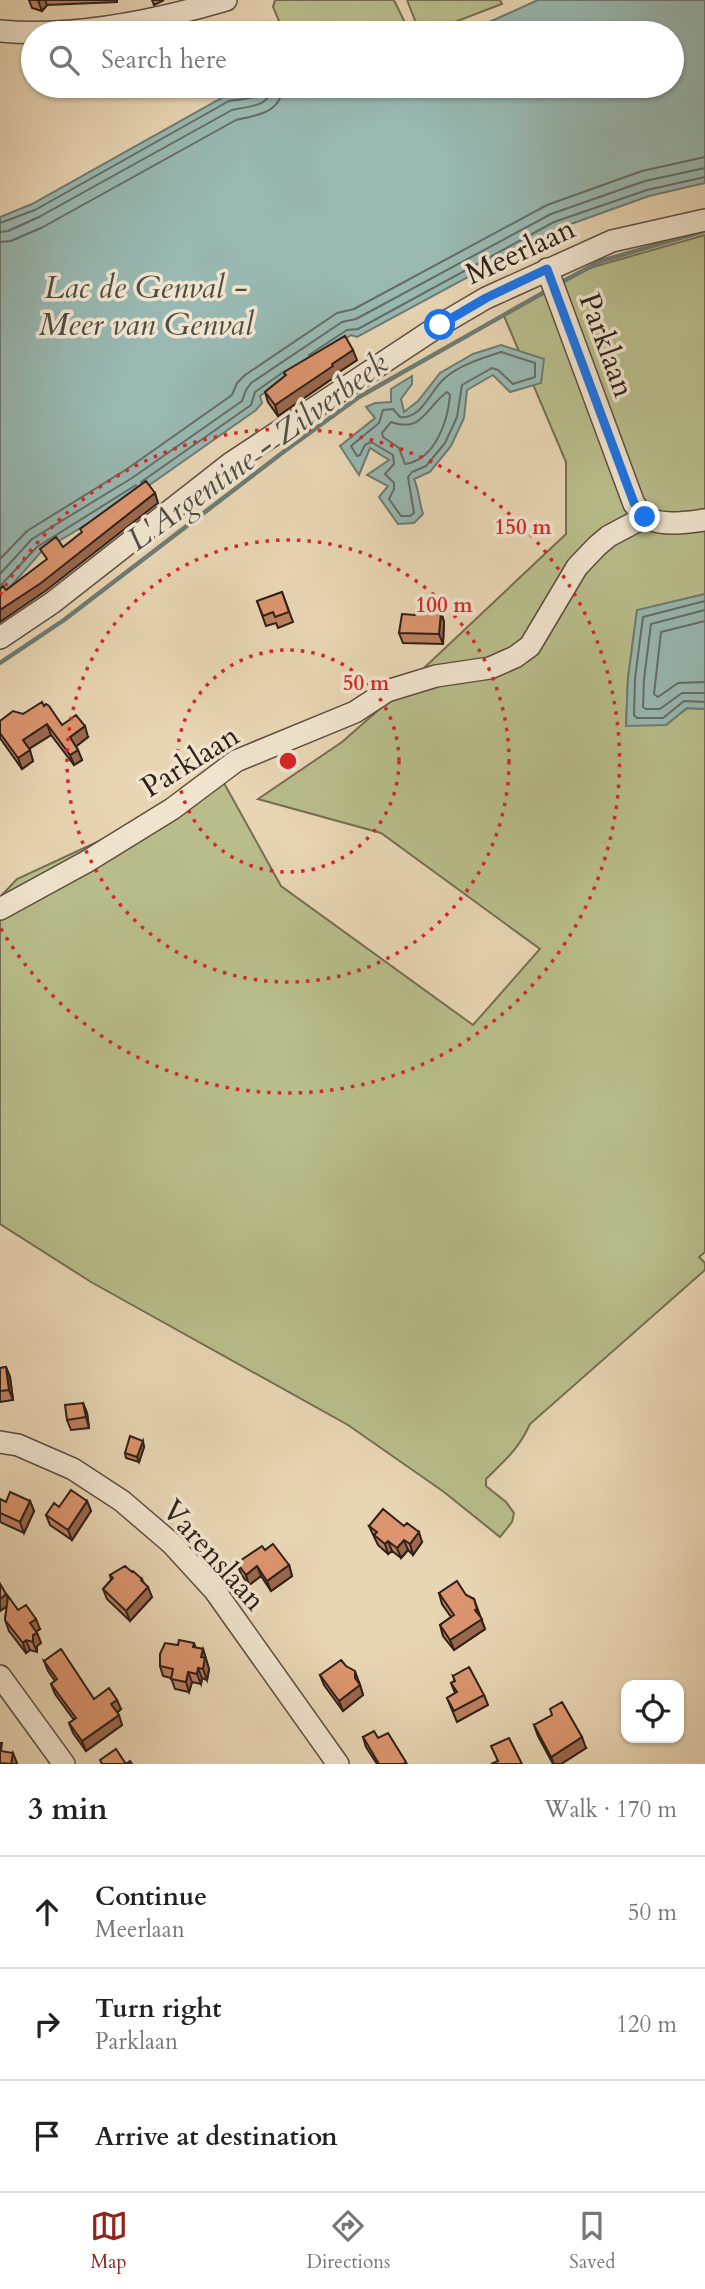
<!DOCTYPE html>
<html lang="en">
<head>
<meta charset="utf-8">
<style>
	body { margin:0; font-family:Cardo,serif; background:#f2f2f2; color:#222 }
	.controls { position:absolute; right:21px; bottom:21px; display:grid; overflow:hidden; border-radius:14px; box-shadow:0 2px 5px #0004 }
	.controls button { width:63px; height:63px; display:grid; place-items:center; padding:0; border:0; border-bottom:2px solid #e0e0e0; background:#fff; color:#222; font:35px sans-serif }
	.stop { position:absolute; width:21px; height:21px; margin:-16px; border:5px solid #1a73e8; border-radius:50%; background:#fff }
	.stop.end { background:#1a73e8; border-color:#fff; box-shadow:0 2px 7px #0008 }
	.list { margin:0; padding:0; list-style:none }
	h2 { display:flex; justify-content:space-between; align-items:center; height:91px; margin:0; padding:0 28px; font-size:30px }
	h2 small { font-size:23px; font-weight:400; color:#767676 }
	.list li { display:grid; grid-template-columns:46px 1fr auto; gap:21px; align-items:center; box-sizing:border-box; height:112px; padding:0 28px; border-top:2px solid #e0e0e0 }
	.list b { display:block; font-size:26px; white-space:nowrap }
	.list p { margin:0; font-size:23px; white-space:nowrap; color:#767676 }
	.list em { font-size:23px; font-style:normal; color:#767676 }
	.icon { flex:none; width:38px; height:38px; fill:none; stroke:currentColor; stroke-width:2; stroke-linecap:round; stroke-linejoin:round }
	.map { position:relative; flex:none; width:705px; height:1764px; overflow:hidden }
	.search { position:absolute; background:#fff; box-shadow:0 2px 5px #0004; left:21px; right:21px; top:21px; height:77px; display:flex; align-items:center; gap:18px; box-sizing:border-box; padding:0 24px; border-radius:38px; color:#767676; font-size:26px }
	.sheet { height:427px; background:#fff }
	nav { display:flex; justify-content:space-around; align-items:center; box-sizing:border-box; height:98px; border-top:2px solid #e0e0e0; background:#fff; font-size:19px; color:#767676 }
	nav a { display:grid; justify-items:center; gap:4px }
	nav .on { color:#8f2418 }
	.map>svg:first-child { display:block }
	.green { fill:#b8bd8b; stroke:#746e52; stroke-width:2 }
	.water { fill:#98b8b1; stroke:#6e7b74; stroke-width:2 }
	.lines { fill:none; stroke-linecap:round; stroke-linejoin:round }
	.shore { stroke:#646c65; stroke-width:2 }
	.stream { stroke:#6e7b74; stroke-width:4.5 }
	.minor-casing { stroke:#5d4d40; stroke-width:24 }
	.minor { stroke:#f0e4ce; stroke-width:21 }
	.wall { fill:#bd805f; stroke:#2f2019; stroke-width:2 }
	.shaded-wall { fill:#9a684d; stroke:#2f2019; stroke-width:2 }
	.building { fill:#dc956e; stroke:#2f2019; stroke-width:2 }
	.route { stroke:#1a73e8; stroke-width:9 }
	.ring { fill:none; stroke:#d62828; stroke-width:3.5; stroke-dasharray:3.5 7 }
	.labels { text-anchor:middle; stroke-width:7; stroke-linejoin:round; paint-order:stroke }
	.street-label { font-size:30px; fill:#2f2019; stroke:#f0e4ce }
	.water-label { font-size:32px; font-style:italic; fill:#4e4e47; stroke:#f0e4ce }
	.centre { fill:#d62828; stroke:#f0e4ce; stroke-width:3.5 }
	.ring-label { font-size:21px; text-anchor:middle; font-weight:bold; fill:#d62828; stroke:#f0e4ce; stroke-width:7; stroke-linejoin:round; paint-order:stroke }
</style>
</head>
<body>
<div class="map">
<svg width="705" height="1764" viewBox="0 0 705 1764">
	<rect width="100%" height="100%" fill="#e8d5b3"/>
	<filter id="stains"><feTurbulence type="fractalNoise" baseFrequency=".00286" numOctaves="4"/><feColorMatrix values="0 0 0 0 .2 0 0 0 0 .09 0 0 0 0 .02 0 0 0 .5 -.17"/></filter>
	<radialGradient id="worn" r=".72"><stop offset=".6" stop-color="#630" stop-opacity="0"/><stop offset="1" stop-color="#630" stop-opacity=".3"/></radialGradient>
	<path class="green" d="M275 0H394L410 33H284L273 7Z
		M407 0H500L502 4 426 33H420Z
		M705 235V594L637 611 628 678 626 725H666L687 708 705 709V1252L699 1257 705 1263V1270L530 1424C518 1450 506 1459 486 1479V1486L506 1502 514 1513 512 1522 500 1537 444 1492 348 1425 91 1282 0 1224V897L17 879 224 783 281 886 473 1025 540 949 381 833 258 799 342 742 390 700 566 534V462L504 316 586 269Z"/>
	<path class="water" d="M538 0H705V183L649 196 557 229 357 337 351 335 260 396 262 403 256 410 141 491 41 552 10 587 0 594V217L32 204 227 95 273 86H672V33H465Z
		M501 345 544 359 541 383 510 392 493 375 467 390 464 418 451 446 430 472 414 479C419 490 419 502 423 514L414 523 398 524 379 497 388 486 367 475 389 460 370 448 359 475 340 446 375 418 366 407 375 403 391 402V389L412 376V384L401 399 404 412 418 401 440 373 473 354Z
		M705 594V709L687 708 666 725 626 726 628 678 637 610Z"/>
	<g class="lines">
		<path class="shore" d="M0 223 35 210 229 101C241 99 261 100 263 86
			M0 232 8 231 39 217 232 110C249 106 271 107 272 86
			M0 242 11 241 43 227 236 120C258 115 281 113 283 86
			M501 352 535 363V377L513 384 498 370 492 368 462 385 457 417 445 443 426 466 412 472 408 477 414 513 410 516H401L389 499 394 489V483L385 474 394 464 393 455 371 442 365 445 360 455 357 456 351 446 379 423 383 410 393 409 400 417C422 420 431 389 445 378 459 365 483 358 501 352Z
			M309 355 347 330 358 329 554 222 647 190 705 177
			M447 392 450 395C448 421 435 460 405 464L399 448 383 437 382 433 391 422C422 434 427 406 447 392Z
			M141 482 251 405 255 392 282 373
			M0 559 27 531 127 469 232 395 237 383 245 375 337 313 354 309 547 205 642 171 705 157
			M0 574 32 539 132 478 242 401 246 390 251 383 342 322 356 319 551 214 645 181 705 168
			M0 586 37 547 136 485
			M705 601 643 617 635 678 634 715 637 718H663L684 701 705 702
			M705 610 651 624 644 679 643 707 646 709H660L682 693H705
			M705 621 661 632 654 694 658 697 678 683 705 682"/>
		<path class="stream" d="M558 284 601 261 705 231
			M0 663 64 620 286 450 359 397 548 290"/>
		<defs>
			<path id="minor" d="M0 31C74 38 155 21 226 0
				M547 269 634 504C637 507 642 515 646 517 662 527 688 522 705 520
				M0 638 52 603 231 463 440 325 486 298 612 241 705 220
				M0 909 86 862 172 809 236 761 355 712 387 691 436 676 490 668 515 657 530 646 577 567 597 546 609 536 645 517
				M0 1442 18 1445 73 1469 122 1501 171 1543 215 1591 338 1764
				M0 1676 64 1764"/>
		</defs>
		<use href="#minor" class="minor-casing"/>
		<use href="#minor" class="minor"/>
	</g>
	<path class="wall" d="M29 0H117V2L47 5 42 11 32 8Z
		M152 0H164L154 5Z
		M357 360 336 374V376L278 416 268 402 265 392 285 376 284 372Z
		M282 592 293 622 278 628 276 623 266 626 257 601Z
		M441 612 444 622 443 644 403 643 399 633 415 615Z
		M44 706 62 725 88 737 76 746 82 760 74 765 51 735 29 749 33 761 22 769 0 738V721L23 714Z
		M6 1367 10 1377 13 1400 0 1402V1368Z
		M83 1403 87 1413 89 1428 71 1430 67 1420Z
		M144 1447 139 1462 126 1458 125 1453Z
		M0 1499 6 1502 30 1501 34 1511 24 1533 0 1522Z
		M87 1501 91 1511 72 1540 50 1525 46 1515 59 1507Z
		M369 1526 422 1542 413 1555 408 1550 401 1558 392 1551 388 1554 378 1545Z
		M265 1550 289 1565 292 1576 271 1591 261 1576 249 1585 241 1574 237 1563Z
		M132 1572 144 1583 152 1597 130 1621 107 1599 103 1589 111 1580 110 1575Z
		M0 1584 8 1598 18 1610 40 1629 36 1631 41 1643 37 1646V1652L30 1650 26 1653 9 1631 5 1620 7 1606 0 1611Z
		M439 1593 466 1595 474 1599 485 1629 454 1650 443 1636 440 1625 451 1617 442 1604Z
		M194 1643 196 1648 203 1649 209 1669 207 1680 202 1678 201 1684 192 1682 189 1692 175 1689 171 1678 163 1676 160 1666 178 1645Z
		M44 1661 94 1699 121 1709 117 1713 122 1725 86 1751 73 1733 69 1723 74 1720 55 1694 51 1684 55 1681 48 1671Z
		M320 1675 359 1682 363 1695 343 1711 324 1685Z
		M453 1676 484 1695 488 1705 457 1722 447 1698 455 1693 451 1683 455 1681Z
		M534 1725 586 1748 561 1764H553L538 1736Z
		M363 1737 378 1738 407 1764H377L366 1747Z"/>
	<path class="shaded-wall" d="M38 0H45L47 5 42 11Z
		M353 350 357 360 336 374V376L278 416 275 405 332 364Z
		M155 493 158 503 44 592 0 622V610Z
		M441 612 444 622 443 644 439 634Z
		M47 724 51 735 27 750 23 740Z
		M85 726 88 737 74 748 70 737Z
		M30 750 33 761 22 769 18 758Z
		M78 750 82 760 74 765 70 755Z
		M6 1367 10 1377 13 1400 9 1390Z
		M83 1403 87 1413 89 1428 86 1417Z
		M143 1441 144 1447 139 1462 137 1457Z
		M30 1501 34 1511 24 1533 20 1522Z
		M87 1501 91 1511 72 1540 68 1530Z
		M419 1532 422 1542 413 1555 410 1544Z
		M404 1540 408 1550 401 1558 397 1548Z
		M388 1541 392 1551 388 1554 385 1544Z
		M289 1565 292 1576 271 1591 267 1581Z
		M257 1566 261 1576 249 1585 246 1575Z
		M142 1579 146 1589 148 1587 152 1597 130 1621 126 1611Z
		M6 1594 10 1604 0 1611V1599Z
		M477 1609 485 1629 454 1650 450 1640Z
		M36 1619 40 1629 34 1633 30 1623Z
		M37 1633 41 1643 37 1646V1652L33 1642V1635Z
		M26 1640 30 1650 26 1653 23 1643Z
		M203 1649 209 1669 207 1680 203 1669 201 1657Z
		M198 1668 202 1678 201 1684 197 1674Z
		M355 1671 359 1682 358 1686 360 1685 363 1695 343 1711 339 1701 355 1678Z
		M188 1672 192 1682 189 1692 186 1682Z
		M117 1700 121 1709 115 1714 111 1704Z
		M119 1715 122 1725 86 1751 82 1741Z
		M582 1737 586 1748 561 1764H554L551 1757Z
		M13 1753 17 1763V1764H11Z"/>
	<path class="building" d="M345 336 353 350 332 364 333 366 275 405 265 392 286 375 284 372Z
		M146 481 155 493 41 583 0 610V589L3 586 6 590 47 559 40 549 56 537 63 547 82 532 80 529Z
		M282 592 289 612 275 617 273 612 263 616 257 601Z
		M415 611 441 612 439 634 399 633 402 614 415 615Z
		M42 702 44 706 46 704 49 706 62 725 76 715 85 726 70 737 78 750 70 755 47 724 23 740 30 750 18 758 0 733V721L13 711 23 714Z
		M6 1367 9 1390 0 1391V1368Z
		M83 1403 86 1417 67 1420 65 1405Z
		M130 1436 143 1441 137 1457 125 1453Z
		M71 1490 87 1501 68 1530 46 1515 54 1503 59 1507Z
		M10 1492 30 1501 20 1522 0 1513V1499L6 1502Z
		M383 1509 404 1526 407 1523 419 1532 410 1544 404 1540 397 1548 388 1541 385 1544 374 1535 377 1532 369 1526Z
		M273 1544 289 1565 267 1581 257 1566 246 1575 237 1563 262 1546 265 1550Z
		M125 1566 132 1572 133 1571 142 1579 141 1580 148 1587 126 1611 103 1589 113 1578 110 1575Z
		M457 1581 466 1595 474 1599 477 1609 475 1610 482 1619 450 1640 440 1625 454 1615 439 1593Z
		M0 1584 6 1594 0 1599Z
		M8 1596 18 1610 26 1605 36 1619 30 1623 37 1633 33 1635V1642L26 1640 23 1643 5 1620Z
		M179 1640 194 1643 193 1647 203 1649 201 1657 205 1658 203 1669 198 1668 197 1674 188 1672 186 1682 171 1679 173 1669 160 1666V1654L165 1643 178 1645Z
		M61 1649 94 1699 109 1688 117 1700 111 1704 119 1715 82 1741 69 1723 76 1718 51 1684 57 1679 44 1661Z
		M341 1660 346 1666 355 1671V1678L360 1685 339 1701 320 1675Z
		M469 1667 484 1695 454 1711 447 1698 457 1692 451 1683 455 1681 453 1676Z
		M562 1702 582 1737 551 1757 534 1725 552 1715 550 1709Z
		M374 1731 378 1738 388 1733 406 1762 403 1764H379L363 1737Z
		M509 1738 522 1764H491L498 1761 491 1746Z
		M0 1743H2L1 1751 13 1753 11 1764 0 1763Z
		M116 1749 126 1764 130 1761 132 1764H102L100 1760Z"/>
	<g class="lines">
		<path class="route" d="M440 325 486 298 547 269 634 503 645 517"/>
	</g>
	<g class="ring">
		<circle cx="288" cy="761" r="111"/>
		<circle cx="288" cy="761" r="221"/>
		<path d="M0 595A332 332 0 1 1 0 927"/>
	</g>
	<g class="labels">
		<g class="street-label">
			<text transform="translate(520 251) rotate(-25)" y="10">Meerlaan</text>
			<text transform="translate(607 345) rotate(70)" y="10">Parklaan</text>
			<text transform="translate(190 761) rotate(-32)" y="10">Parklaan</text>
			<text transform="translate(214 1555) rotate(48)" y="10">Varenslaan</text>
		</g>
		<g class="water-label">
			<text x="146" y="298">Lac de Genval -<tspan x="146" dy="37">Meer van Genval</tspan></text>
			<text transform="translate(257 451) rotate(-36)" y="11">L'Argentine - Zilverbeek</text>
		</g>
	</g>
	<circle cx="288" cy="761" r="10" class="centre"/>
	<g class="ring-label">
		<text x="523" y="534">150 m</text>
		<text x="444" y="612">100 m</text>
		<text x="366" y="690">50 m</text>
	</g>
	<rect width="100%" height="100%" filter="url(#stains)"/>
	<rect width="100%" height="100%" fill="url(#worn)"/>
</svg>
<div class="controls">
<button><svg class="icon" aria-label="locate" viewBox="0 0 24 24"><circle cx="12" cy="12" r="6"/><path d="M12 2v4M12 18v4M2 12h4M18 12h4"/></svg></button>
</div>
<div class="stop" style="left:440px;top:325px"></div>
<div class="stop end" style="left:645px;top:517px"></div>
<div class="search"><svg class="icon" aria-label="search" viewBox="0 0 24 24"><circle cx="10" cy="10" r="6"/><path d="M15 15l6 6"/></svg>Search here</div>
</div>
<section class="sheet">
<h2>3 min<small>Walk · 170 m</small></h2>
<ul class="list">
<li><svg class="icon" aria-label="ahead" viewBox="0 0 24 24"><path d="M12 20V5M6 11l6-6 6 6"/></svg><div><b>Continue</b><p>Meerlaan</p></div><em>50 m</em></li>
<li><svg class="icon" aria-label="right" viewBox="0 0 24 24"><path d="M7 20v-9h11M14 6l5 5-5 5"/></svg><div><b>Turn right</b><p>Parklaan</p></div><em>120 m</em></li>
<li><svg class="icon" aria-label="arrive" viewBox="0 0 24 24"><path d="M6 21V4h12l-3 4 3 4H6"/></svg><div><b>Arrive at destination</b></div></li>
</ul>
</section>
<nav>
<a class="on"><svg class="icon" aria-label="map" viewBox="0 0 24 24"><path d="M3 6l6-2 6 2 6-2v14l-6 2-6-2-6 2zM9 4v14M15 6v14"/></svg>Map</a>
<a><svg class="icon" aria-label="directions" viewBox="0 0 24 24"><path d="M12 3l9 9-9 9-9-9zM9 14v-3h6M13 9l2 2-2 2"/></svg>Directions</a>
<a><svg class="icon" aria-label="saved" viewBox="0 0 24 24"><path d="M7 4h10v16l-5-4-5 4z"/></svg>Saved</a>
</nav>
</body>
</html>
